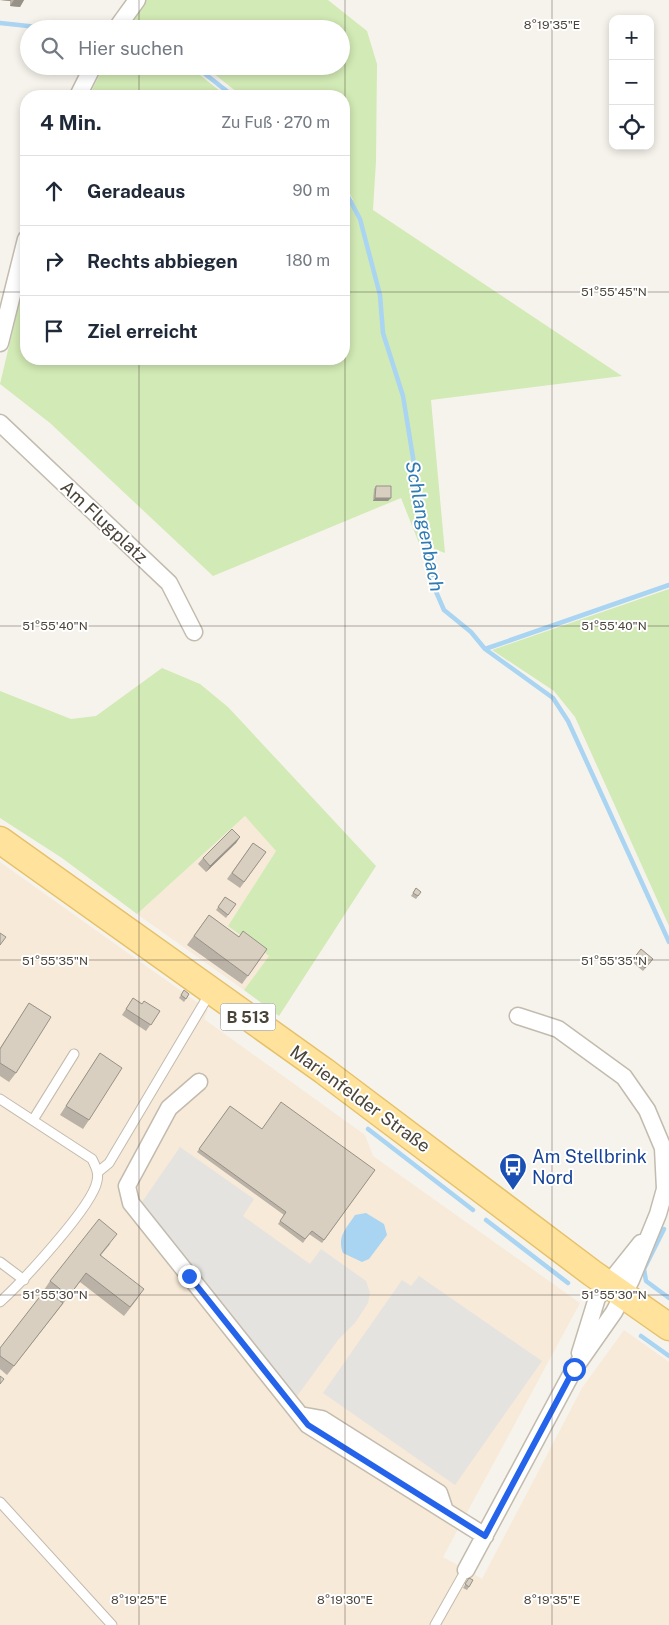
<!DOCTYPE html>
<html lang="de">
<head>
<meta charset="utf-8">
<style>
	body { margin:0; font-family:"Public Sans",sans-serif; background:#f6f6f7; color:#1f2937 }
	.controls { position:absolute; right:15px; top:15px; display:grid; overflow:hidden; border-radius:10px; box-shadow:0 2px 8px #0003 }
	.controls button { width:45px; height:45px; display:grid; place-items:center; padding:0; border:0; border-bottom:1px solid #e0e1e3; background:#fff; color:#1f2937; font:25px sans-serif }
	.stop { position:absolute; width:15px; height:15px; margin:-11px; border:4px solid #2563eb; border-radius:50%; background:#fff }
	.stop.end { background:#2563eb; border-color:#fff; box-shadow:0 1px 5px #0008 }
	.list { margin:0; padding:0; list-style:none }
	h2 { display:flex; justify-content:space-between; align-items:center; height:65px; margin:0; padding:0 20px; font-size:21px }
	h2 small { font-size:16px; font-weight:400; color:#747a83 }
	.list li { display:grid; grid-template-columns:32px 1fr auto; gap:15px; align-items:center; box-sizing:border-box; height:70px; padding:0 20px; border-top:1px solid #e0e1e3 }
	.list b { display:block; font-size:19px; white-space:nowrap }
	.list em { font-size:16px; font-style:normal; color:#747a83 }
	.icon { flex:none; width:28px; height:28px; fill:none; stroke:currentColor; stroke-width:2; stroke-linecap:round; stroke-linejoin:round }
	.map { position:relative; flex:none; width:669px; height:1625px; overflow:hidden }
	.search { position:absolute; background:#fff; box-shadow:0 2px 8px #0003; left:20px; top:20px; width:330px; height:55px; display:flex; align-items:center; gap:12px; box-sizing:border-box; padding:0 18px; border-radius:28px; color:#747a83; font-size:19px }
	.panel { position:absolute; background:#fff; box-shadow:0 2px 8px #0003; left:20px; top:90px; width:330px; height:275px; border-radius:20px }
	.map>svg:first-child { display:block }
	.commercial { fill:#f7ead8 }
	.green { fill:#d2eab5 }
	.parking { fill:#e5e3e0 }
	.water { fill:#a9d4f2 }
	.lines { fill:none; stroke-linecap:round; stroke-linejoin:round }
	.stream { stroke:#a9d4f2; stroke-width:4.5 }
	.service-casing { stroke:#c2bbae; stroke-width:11 }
	.minor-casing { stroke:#c2bbae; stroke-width:19 }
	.primary-casing { stroke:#e6c16a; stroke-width:29 }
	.service { stroke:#fff; stroke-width:9 }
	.minor { stroke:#fff; stroke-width:16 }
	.primary { stroke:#ffe39c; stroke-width:26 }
	.wall { fill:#bab2a6 }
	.shaded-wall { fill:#979187 }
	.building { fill:#d8cfc1; stroke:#979187 }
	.route { stroke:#2563eb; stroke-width:6 }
	.ticks { fill:none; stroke:#4b4439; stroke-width:1; stroke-opacity:0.45 }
	.labels { text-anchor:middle; stroke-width:4; stroke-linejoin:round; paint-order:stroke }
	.shield { fill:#fff; stroke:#817c74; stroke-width:1 }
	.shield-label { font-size:16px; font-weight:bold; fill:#4b4439 }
	.street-label { font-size:18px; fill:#4b4439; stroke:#fff }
	.transit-label { font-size:18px; fill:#164399; stroke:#fff; text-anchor:start }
	.water-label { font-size:19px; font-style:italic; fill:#2e7ab2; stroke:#fff }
	.ticks-label { font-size:12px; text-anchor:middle; fill:#4b4439; stroke:#fff; stroke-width:4; stroke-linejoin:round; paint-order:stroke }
</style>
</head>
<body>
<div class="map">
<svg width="669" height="1625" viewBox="0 0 669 1625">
	<rect width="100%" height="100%" fill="#f6f3ec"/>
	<path class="commercial" d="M245 816 276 851 228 926 269 956 244 990 137 914Z
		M0 862 208 1010 204 1019 365 1135 373 1156 580 1303 443 1557 482 1579 582 1388 624 1330 669 1362V1625H0Z"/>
	<path class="green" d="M146 0H328L367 31 377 64 376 161 373 210 622 376 431 400 445 553 419 543 401 498 213 576 50 423 0 384 26 274V359H344V203L345 205 353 200 344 181V96H242L204 66H341V29H127Z
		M104 66H189L226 96H89Z
		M669 589V926L575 717 554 691 492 650Z
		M162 668 200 684 228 707 376 866 279 1016 244 990 269 956 228 926 276 851 245 816 137 914 62 858 0 818V691L71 719 96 716Z"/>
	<path class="parking" d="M180 1147 254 1199 243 1216 310 1264 321 1249 366 1281 370 1293 368 1303 355 1323 338 1340 295 1399 140 1205Z
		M419 1276 542 1361 455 1485 323 1393 402 1280 411 1286Z"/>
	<path class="water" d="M366 1213 384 1224 387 1235 369 1259 362 1262 343 1253C337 1236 346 1229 355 1215Z"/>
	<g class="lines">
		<path class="stream" d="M0 23 56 29
			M195 66 233 96
			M344 189 360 219 380 295 383 333 403 396 434 587 444 610 471 632 485 649 553 698 568 721 669 942
			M485 649 669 585
			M368 1129 473 1210
			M486 1220 568 1283
			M664 1229 644 1269 646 1281 669 1298
			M641 1336 669 1356"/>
		<defs>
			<path id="service" d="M0 1099 92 1159C96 1167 99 1173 97 1181 93 1206 21 1283 0 1302
				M33 1120 74 1054
				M98 1172 109 1163 210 993
				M0 1262 24 1280
				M0 1502 112 1625
				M435 1625 466 1570"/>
			<path id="minor" d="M116 29 137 0
				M78 96 93 66
				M0 343 26 239
				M0 423 169 583 194 632
				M199 1082 169 1108 127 1186 131 1203 308 1425 485 1536
				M580 1353 597 1298 641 1243
				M300 1415 322 1419 439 1493 445 1511
				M466 1570 574 1369 614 1312 631 1280 658 1214 665 1189 663 1148 647 1110 624 1077 558 1029 518 1016"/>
			<path id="primary" d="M0 840 324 1071 592 1273 669 1327"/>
		</defs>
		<use href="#service" class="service-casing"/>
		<use href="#minor" class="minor-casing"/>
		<use href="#primary" class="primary-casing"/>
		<use href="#service" class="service"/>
		<use href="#minor" class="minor"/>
		<use href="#primary" class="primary"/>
	</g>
	<path class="wall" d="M0 0H24L20 7 10 6V1Z
		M376 486 388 501H373L374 489Z
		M240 837 236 843 206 872 198 864 203 858Z
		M253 843 266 852 240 888 227 879Z
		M416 888 421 892 416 899 411 896Z
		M225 897 236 904 226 918 216 910Z
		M209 915 239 937 267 949 242 984 187 945Z
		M641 949 651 962 643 971 631 961Z
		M184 990 189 994 184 1002 179 998Z
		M133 998 142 1004 160 1011 146 1031 122 1015Z
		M29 1003 16 1073 9 1082 0 1076V1048Z
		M100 1053 89 1120 83 1129 60 1115Z
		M230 1106 262 1129 375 1170 322 1243 309 1234 303 1243 278 1224 284 1215 197 1152Z
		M111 1243 101 1255 138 1298 124 1316 80 1282 7 1375 0 1369V1348L45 1291 44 1290 50 1281Z
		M469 1578V1587L467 1590 463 1588Z"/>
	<path class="shaded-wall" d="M0 0H11L10 1Z
		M14 0H24L20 7 10 6Z
		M375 498H391L388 501H373Z
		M240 837 236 843 206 872 210 866Z"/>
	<path class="building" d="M376 486H391V498H375Z
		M232 829 240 837 210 866 203 858Z
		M253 843 266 852 244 882 232 873Z
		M416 888 421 892 418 896 413 893Z
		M225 897 236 904 228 915 218 907Z
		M209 915 239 937 243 931 267 949 248 976 194 936Z
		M0 933 6 937 0 945Z
		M641 949 653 959 645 968 634 958Z
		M184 990 189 994 186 999 181 995Z
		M133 998 142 1004 144 1001 160 1011 151 1025 126 1009Z
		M29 1003 51 1017 16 1073 0 1063V1049Z
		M100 1053 122 1068 89 1120 66 1106Z
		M281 1102 375 1170 324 1240 312 1231 305 1239 280 1221 286 1212 199 1149 230 1106 262 1129Z
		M99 1219 117 1234 100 1255 144 1289 130 1307 86 1273 69 1296 50 1281Z
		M45 1290 63 1303 14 1366 0 1356V1348Z
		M0 1376 4 1379 0 1384Z
		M469 1578 473 1580 469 1587 465 1584Z"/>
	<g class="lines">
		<path class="route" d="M189 1276 308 1425 485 1536 574 1369"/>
	</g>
	<path class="ticks" d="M139 0V29M345 0V1625M552 0V1625M139 66V96M0 292H26M344 292H669M139 359V1625M0 626H669M0 960H669M0 1295H669"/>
	<defs>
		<symbol id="bus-pin" viewBox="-11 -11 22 30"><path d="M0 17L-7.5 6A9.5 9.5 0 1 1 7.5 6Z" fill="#1a4fb4" stroke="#fff"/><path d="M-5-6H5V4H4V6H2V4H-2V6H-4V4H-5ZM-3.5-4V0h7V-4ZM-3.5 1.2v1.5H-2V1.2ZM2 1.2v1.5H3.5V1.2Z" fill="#fff"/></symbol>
	</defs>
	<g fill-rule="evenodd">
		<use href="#bus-pin" x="497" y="1151" width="32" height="43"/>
	</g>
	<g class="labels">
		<rect class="shield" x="220.5" y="1003.5" width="55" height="27" rx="4"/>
		<g class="shield-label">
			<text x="248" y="1023">B 513</text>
		</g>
		<g class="street-label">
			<text transform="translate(104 522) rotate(43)" y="6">Am Flugplatz</text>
			<text transform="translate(360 1099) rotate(36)" y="6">Marienfelder Straße</text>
		</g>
		<g class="transit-label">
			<text x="532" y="1163">Am Stellbrink<tspan x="532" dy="21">Nord</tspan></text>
		</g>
		<g class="water-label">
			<text transform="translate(425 526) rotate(79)" y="7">Schlangenbach</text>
		</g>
	</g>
	<g class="ticks-label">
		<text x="552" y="29">8°19'35"E</text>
		<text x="614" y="296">51°55'45"N</text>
		<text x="55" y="630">51°55'40"N</text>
		<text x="614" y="630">51°55'40"N</text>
		<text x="55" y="965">51°55'35"N</text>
		<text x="614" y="965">51°55'35"N</text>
		<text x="55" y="1299">51°55'30"N</text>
		<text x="614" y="1299">51°55'30"N</text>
		<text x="139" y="1604">8°19'25"E</text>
		<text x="345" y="1604">8°19'30"E</text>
		<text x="552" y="1604">8°19'35"E</text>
	</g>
</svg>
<div class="controls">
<button>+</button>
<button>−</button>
<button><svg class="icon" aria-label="locate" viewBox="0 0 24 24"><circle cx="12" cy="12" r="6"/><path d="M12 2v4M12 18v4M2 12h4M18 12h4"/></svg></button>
</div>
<div class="stop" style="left:574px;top:1369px"></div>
<div class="stop end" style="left:189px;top:1276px"></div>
<div class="search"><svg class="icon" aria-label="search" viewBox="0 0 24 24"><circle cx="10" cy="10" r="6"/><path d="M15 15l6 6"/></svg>Hier suchen</div>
<section class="panel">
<h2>4 Min.<small>Zu Fuß · 270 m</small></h2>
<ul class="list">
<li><svg class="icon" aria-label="ahead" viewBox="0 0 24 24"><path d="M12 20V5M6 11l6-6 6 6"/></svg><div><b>Geradeaus</b></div><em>90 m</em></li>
<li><svg class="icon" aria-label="right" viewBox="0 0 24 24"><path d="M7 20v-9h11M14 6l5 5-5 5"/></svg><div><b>Rechts abbiegen</b></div><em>180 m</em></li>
<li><svg class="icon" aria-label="arrive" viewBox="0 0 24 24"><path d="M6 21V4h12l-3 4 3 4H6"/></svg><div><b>Ziel erreicht</b></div></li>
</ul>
</section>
</div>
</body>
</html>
